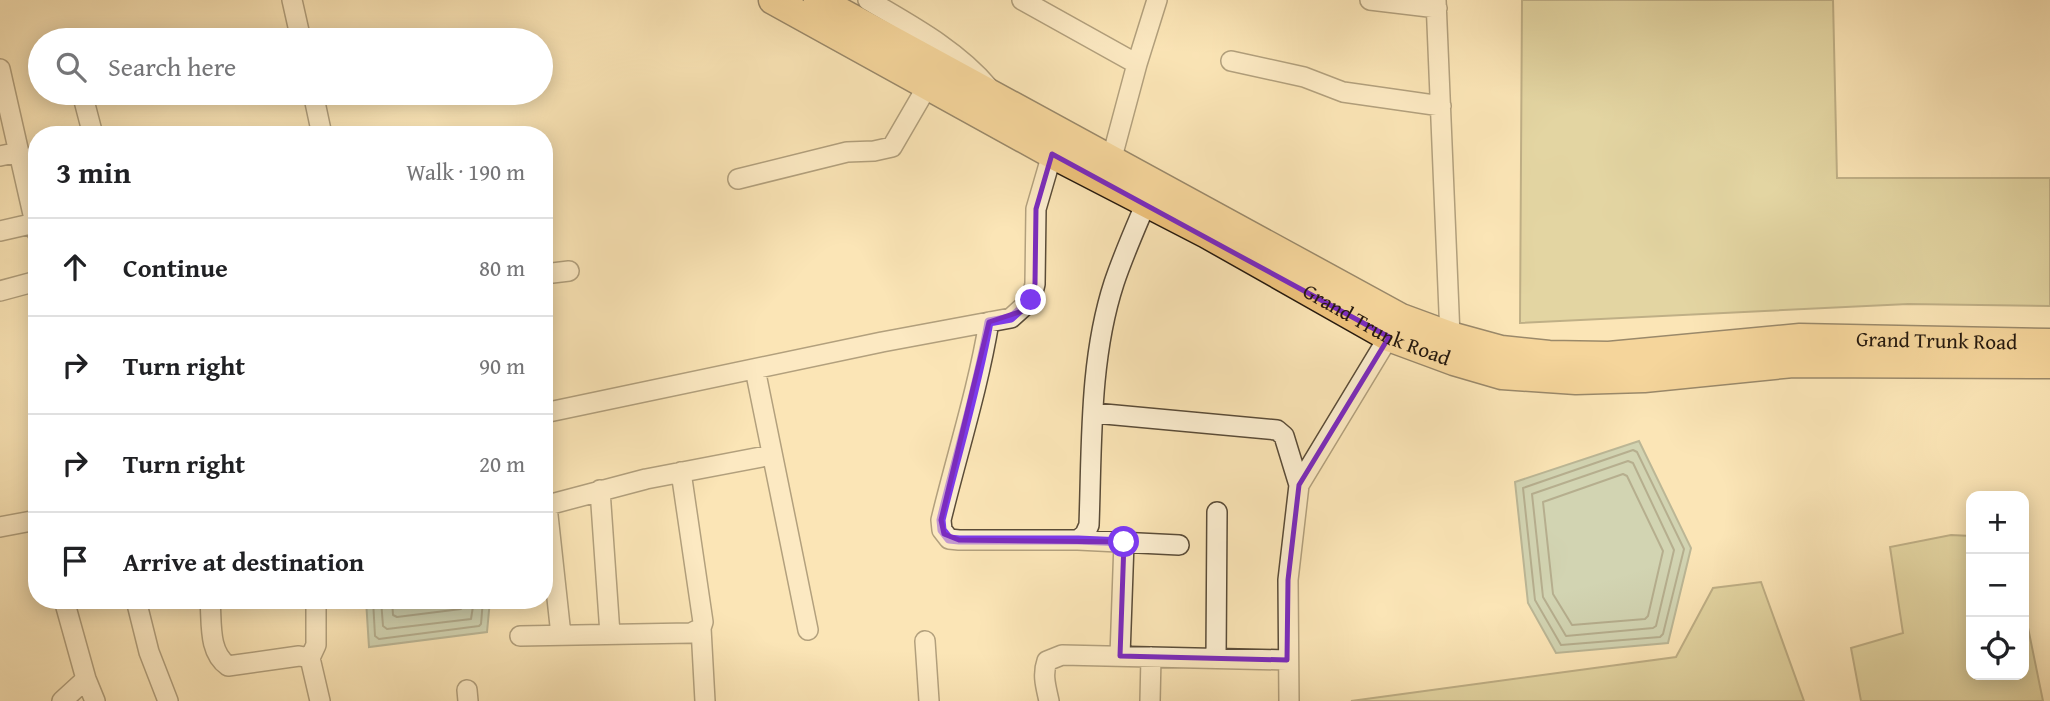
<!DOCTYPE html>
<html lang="en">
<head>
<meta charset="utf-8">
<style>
	body { margin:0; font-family:"Gentium Book Plus",serif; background:#f2f2f2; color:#202124 }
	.controls { position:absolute; right:21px; bottom:21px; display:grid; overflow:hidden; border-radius:14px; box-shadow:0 4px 18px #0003 }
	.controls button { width:63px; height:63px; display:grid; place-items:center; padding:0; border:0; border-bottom:2px solid #e0e0e0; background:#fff; color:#202124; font:35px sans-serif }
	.stop { position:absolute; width:21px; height:21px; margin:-16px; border:5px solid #7c3aed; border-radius:50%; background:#fff }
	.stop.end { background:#7c3aed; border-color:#fff; box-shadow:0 2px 7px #0008 }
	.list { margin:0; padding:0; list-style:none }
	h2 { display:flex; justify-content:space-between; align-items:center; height:91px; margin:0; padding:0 28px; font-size:30px }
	h2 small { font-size:23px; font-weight:400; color:#757577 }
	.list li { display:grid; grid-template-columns:46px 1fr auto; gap:21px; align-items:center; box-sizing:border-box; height:98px; padding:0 28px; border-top:2px solid #e0e0e0 }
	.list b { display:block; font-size:26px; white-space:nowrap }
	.list em { font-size:23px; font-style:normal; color:#757577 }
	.icon { flex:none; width:38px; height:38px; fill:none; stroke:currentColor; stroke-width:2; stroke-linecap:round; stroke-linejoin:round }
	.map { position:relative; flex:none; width:2050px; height:701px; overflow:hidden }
	.search { position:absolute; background:#fff; box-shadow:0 4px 18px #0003; left:28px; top:28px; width:525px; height:77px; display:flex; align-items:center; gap:18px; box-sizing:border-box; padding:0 24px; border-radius:38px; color:#757577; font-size:26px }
	.panel { position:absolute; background:#fff; box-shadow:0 4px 18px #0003; left:28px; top:126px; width:525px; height:483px; border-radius:28px }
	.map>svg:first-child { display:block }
	.green { fill:#c6c289; stroke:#766e4c; stroke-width:2 }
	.water { fill:#9fbfae; stroke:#6e7d6e; stroke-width:2 }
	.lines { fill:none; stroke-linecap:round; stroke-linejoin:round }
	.shore { stroke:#626c5e; stroke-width:2 }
	.minor-casing { stroke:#5a4c38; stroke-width:22 }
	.highway-casing { stroke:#25190e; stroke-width:31 }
	.minor { stroke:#fceed0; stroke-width:19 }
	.highway { stroke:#eec27b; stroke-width:28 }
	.route { stroke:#7c3aed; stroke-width:9 }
	.marked { fill:none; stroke:#7b2cbf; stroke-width:5; stroke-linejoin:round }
	.labels { text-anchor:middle; stroke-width:6; stroke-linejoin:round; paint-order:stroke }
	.street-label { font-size:21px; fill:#25190e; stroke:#fceed0 }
</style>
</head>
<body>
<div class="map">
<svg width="2050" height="701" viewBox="0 0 2050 701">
	<rect width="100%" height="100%" fill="#fbe5b6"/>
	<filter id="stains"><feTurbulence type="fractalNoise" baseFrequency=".00286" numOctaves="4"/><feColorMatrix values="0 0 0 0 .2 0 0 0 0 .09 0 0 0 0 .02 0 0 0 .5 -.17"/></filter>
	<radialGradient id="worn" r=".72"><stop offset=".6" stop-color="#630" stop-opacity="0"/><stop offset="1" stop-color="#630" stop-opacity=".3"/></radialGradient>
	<path class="green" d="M1522 0H1833L1837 178H2050V306L1908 304 1520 323Z
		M1951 535 1971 536V675H2024V608L2043 701H1861L1851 648 1903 633 1890 547Z
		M1761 582 1804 701H1351L1676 657 1713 588Z"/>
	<path class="water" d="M1639 441 1691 548 1668 643 1556 653 1528 603 1515 482Z
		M366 600H490L487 632 369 647Z"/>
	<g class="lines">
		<path class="shore" d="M1633 450 1637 452 1684 549 1663 634 1660 637 1561 645 1535 600 1523 488Z
			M1628 461 1633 463 1674 550 1656 626 1653 628 1566 636 1543 597 1532 494Z
			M1623 474 1627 476 1663 551 1648 616 1645 619 1572 625 1553 594 1543 502Z
			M373 600 375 636 379 639 479 626 481 624 483 600
			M381 600 383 626 387 629 471 619 474 600
			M392 600 393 615 397 617 461 609 464 600"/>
		<defs>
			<path id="minor" d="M292 0 301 40
				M868 0C910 25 956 49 988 87
				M1022 0 1137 64
				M1370 0 1437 8
				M1436 0 1450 336
				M1231 61 1304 77 1343 92 1441 106
				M0 69 37 232
				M82 93 93 135
				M313 93 322 135
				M0 156 19 152
				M1111 161 1137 64 1157 0
				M738 179 847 152 874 151 892 147 928 85
				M0 231 35 223
				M544 274 569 271
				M0 291 37 281
				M989 322C978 389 957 454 941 520L942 530 949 539 959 540H1078L1085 534 1089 525C1092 445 1089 360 1114 283 1123 256 1135 229 1146 203
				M755 369 808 630
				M544 413 882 342 1011 318 1031 300 1035 284 1036 209 1052 154
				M1094 413 1277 430 1284 436 1299 485
				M600 490 610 634
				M544 506 646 479 772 455
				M547 506 561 635
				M0 527 37 520
				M1078 540 1179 545
				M64 600 86 679 95 701
				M136 600 149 652 168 701
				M210 600C212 623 208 652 228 666L299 656 310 658 320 701
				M701 628 705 701
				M520 636 691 633 701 628 703 622 681 472
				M925 641 929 701
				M1120 656 1124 542
				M310 658 316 645V600
				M1216 658 1217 512
				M467 690 468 701
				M62 701 86 679
				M1049 701C1046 687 1042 675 1047 661L1062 655 1287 660
				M1150 701 1151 657
				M1289 701 1288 580 1299 485 1394 328"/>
			<g id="highway">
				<path id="s1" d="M773 0 1052 154 1207 234 1389 337 1454 361 1502 375 1576 380 1644 378 1793 363 2050 364"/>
				<path id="s2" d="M818 0 1401 318 1450 336 1501 350 1549 355 1609 356 1800 338 2050 343"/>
			</g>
		</defs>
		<use href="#minor" class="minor-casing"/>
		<use href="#highway" class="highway-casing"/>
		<use href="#minor" class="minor"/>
		<use href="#highway" class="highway"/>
	</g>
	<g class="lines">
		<path class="route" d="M1031 300 1011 318 989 322C977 389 957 454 941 520L942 530 949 539 959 540H1078L1124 542"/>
	</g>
	<path d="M0 0H2050V701H0ZM1052 154 1389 337 1299 485 1288 580 1287 660 1120 656 1124 542 959 540 944 534 941 520 989 322 1022 311 1035 284 1036 209Z" fill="#fbe5b6" fill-opacity=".55" fill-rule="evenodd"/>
	<path class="marked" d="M1052 154 1389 337 1299 485 1288 580 1287 660 1120 656 1124 542 959 540 944 534 941 520 989 322 1022 311 1035 284 1036 209Z"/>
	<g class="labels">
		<g class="street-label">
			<text dy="7" stroke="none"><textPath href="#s1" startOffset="686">Grand Trunk Road</textPath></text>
			<text dy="7" stroke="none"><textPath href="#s2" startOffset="1206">Grand Trunk Road</textPath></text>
		</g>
	</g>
	<rect width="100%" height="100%" filter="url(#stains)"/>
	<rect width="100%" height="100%" fill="url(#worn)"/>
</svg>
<div class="controls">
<button>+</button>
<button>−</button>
<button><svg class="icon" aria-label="locate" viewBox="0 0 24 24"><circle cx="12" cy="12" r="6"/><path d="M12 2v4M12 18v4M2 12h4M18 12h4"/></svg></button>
</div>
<div class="stop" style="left:1124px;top:542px"></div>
<div class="stop end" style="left:1031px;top:300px"></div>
<div class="search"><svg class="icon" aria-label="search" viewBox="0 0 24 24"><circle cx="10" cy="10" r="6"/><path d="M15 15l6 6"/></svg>Search here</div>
<section class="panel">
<h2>3 min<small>Walk · 190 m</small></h2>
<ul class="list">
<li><svg class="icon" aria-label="ahead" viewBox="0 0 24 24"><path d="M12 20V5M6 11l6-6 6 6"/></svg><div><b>Continue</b></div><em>80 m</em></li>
<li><svg class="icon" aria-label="right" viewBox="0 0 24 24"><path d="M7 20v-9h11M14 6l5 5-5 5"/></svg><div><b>Turn right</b></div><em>90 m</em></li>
<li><svg class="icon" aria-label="right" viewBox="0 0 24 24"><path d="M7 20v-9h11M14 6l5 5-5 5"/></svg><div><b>Turn right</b></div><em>20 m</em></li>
<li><svg class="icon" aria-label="arrive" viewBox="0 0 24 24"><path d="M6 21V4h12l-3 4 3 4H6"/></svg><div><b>Arrive at destination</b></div></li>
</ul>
</section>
</div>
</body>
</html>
